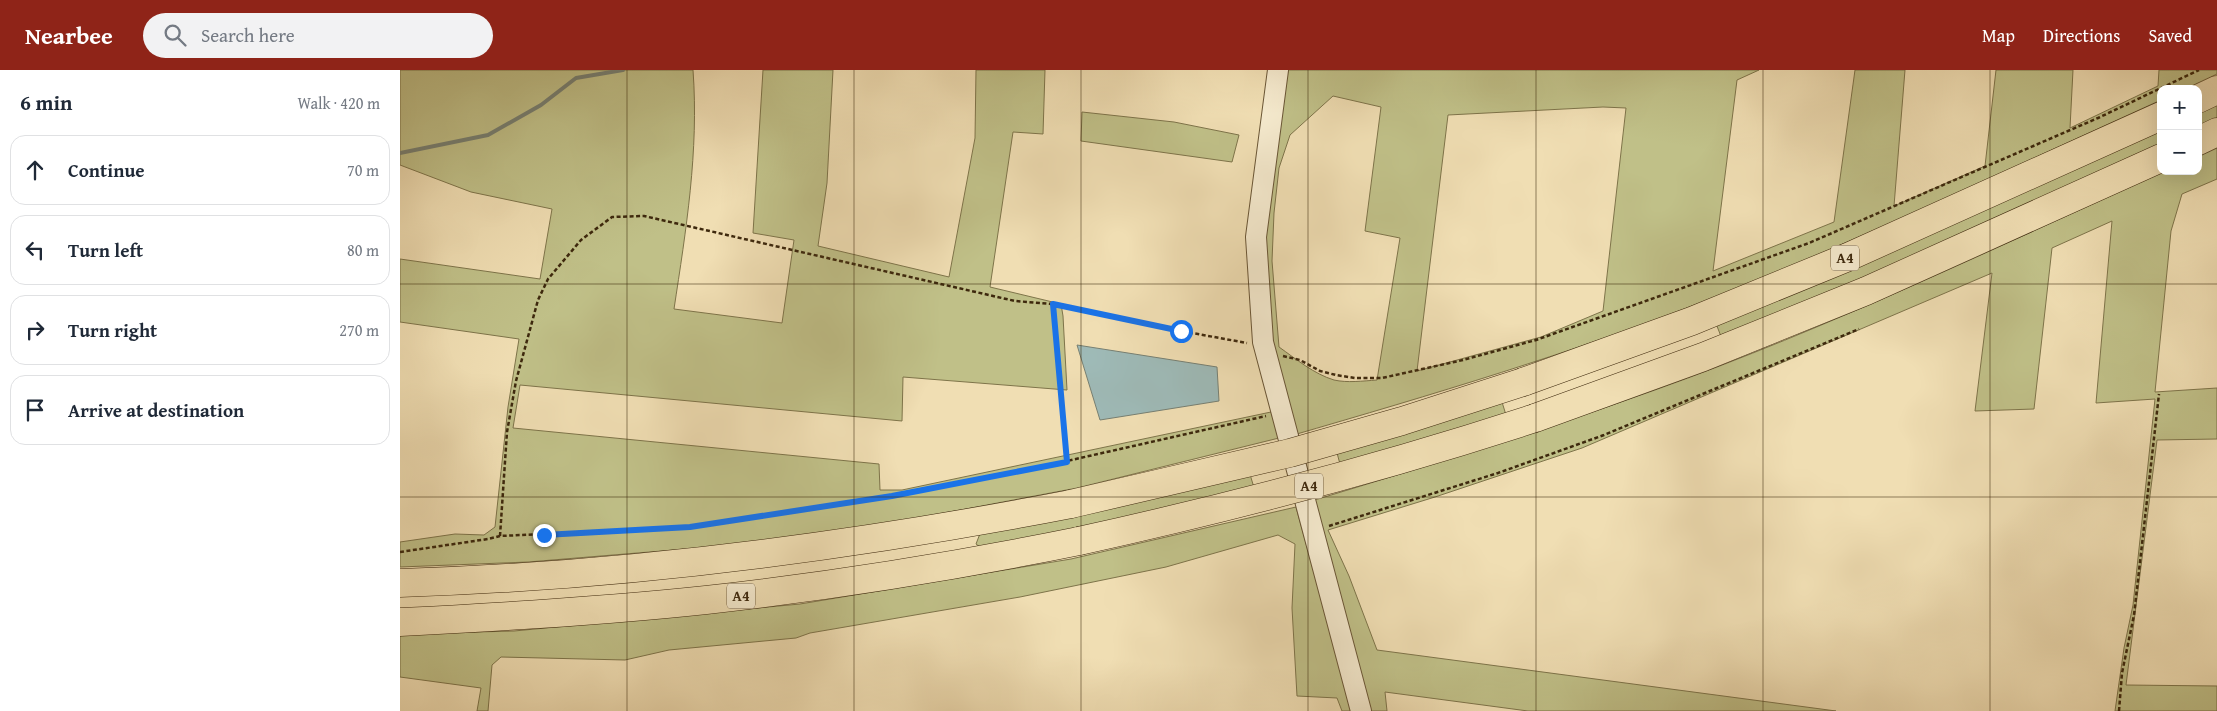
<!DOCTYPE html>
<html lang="en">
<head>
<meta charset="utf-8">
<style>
	body { margin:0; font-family:"Gentium Book Plus",serif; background:#f2f2f3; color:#1f2937 }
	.controls { position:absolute; right:15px; top:15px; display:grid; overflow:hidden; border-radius:10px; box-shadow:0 5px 20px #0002 }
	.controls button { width:45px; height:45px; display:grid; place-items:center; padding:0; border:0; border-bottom:1px solid #e0e1e3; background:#fff; color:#1f2937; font:25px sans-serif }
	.stop { position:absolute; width:15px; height:15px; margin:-11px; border:4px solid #1a73e8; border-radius:50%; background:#fff }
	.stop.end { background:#1a73e8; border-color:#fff; box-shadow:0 1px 5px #0008 }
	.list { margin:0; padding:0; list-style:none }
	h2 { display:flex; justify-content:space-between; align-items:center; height:65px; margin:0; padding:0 20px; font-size:21px }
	h2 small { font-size:16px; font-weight:400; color:#747a83 }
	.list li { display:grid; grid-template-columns:32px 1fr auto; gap:15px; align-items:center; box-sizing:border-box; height:70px; margin:0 10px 10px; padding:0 10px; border:1px solid #e0e1e3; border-radius:15px }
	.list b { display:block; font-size:19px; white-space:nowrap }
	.list em { font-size:16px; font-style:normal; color:#747a83 }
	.icon { flex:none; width:28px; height:28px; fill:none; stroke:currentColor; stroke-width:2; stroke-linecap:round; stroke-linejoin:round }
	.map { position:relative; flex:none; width:1817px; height:641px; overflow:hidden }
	header { display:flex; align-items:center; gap:30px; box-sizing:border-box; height:70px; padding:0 25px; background:#8f2418; color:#fff }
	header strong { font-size:24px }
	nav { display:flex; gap:28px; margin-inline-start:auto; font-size:18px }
	.search { width:350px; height:45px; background:#f2f2f3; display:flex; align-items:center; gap:12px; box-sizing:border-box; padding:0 18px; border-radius:28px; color:#747a83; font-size:19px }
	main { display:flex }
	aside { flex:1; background:#fff }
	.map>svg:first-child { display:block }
	.green { fill:#c0c088; stroke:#7e744a; fill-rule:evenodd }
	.water { fill:#9ebab7; stroke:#778073 }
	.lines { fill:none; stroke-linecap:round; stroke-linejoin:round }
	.stream { stroke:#778073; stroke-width:4 }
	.minor-casing { stroke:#6a5636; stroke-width:22 }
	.highway-casing { stroke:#3d280d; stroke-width:29 }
	.path { stroke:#3d280d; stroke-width:2.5; stroke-dasharray:4 2.5; stroke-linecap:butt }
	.minor { stroke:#f5eace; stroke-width:20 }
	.highway { stroke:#f0deb3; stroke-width:28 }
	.highway-bridge-casing { stroke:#3d280d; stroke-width:29; stroke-linecap:butt }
	.highway-bridge { stroke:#f0deb3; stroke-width:28 }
	.route { stroke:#1a73e8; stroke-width:6 }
	.grid { fill:none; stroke:#3d280d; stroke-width:1; stroke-opacity:0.55 }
	.labels { text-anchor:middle; stroke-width:5; stroke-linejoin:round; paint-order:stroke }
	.shield { fill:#f5eace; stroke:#746247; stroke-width:1 }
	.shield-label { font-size:15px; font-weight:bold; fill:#3d280d }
</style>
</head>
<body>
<header>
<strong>Nearbee</strong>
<div class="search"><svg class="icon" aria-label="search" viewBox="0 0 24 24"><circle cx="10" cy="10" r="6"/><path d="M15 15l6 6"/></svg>Search here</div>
<nav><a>Map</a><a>Directions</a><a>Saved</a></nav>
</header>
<main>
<aside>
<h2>6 min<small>Walk · 420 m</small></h2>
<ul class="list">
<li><svg class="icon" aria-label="ahead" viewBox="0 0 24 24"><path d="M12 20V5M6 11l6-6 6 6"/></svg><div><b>Continue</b></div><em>70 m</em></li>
<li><svg class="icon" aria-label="left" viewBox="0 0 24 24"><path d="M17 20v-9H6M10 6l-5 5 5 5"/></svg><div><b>Turn left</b></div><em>80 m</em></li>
<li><svg class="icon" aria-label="right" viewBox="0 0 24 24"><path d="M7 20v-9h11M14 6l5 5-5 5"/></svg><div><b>Turn right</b></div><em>270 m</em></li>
<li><svg class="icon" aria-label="arrive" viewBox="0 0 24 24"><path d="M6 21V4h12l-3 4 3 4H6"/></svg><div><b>Arrive at destination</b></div></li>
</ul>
</aside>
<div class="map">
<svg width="1817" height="641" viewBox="0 0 1817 641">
	<rect width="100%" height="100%" fill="#f0deb3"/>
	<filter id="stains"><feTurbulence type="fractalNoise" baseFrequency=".004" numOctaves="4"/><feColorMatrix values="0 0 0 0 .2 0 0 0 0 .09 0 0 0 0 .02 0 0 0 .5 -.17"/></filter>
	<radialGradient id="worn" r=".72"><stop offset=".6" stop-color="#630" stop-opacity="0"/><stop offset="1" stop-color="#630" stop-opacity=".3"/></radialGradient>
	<path class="green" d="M0 0H293C299 81 286 160 274 239L382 253 394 170 353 163 363 0H433L427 113 418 176 549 207 575 68 576 0H645L643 64 613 62 590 217 661 234 663 246 667 320 503 307 502 351 120 315 113 358 479 394 480 420H502L871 342 879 368 677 418 486 454 322 476 128 492 0 497V472L55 464 84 465 95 457 108 337 119 269 0 252V189L140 209 152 139 71 122 0 95Z
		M888 0H1359L1337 10 1313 201 1434 152 1455 0H1505L1494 136 1585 96 1596 0H1673L1670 58 1758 16 1759 0H1817V4L1785 19H1761V30C1611 98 1463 169 1310 229 1173 283 1031 325 890 366L867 270 863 179ZM933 26 981 37 965 161 1000 168 977 310C963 311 947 313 934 310 914 304 896 289 879 277L872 191 874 143 879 98 890 65ZM1203 37 1226 38 1203 241 1141 267 1017 301 1048 45Z
		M1817 30V52L1798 61V39Z
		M682 42 774 52 839 65 832 92 681 71Z
		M1761 55V78L1322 269 1315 251Z
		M1817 78V109L1782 124 1771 161 1755 322 1817 318V369L1757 370 1726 615 1817 616V641H1715L1724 578 1733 535 1755 329 1696 333 1712 151 1652 178 1634 339 1575 341 1592 203 1182 378 1035 427 928 460 949 506 977 580 1436 641H1128L985 622 987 641H963L908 432C1024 397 1141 361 1255 320 1429 258 1597 177 1765 101H1798V87Z
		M1101 329 1107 348 941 398 936 379Z
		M849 401 855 421 584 480 576 474 581 461Z
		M896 437 952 641H942L937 628 897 626 892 538 895 474 878 465 766 497 620 527 410 563 396 568 269 580 225 590 101 587 92 595 88 641H77L81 618 0 607V564L114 561 400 534 671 489Z"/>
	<path class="water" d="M677 275 817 297 819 331 700 350Z"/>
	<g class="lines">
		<path class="stream" d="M0 83 88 65 141 35 176 8 223 0"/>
		<defs>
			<path id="minor" d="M878 0 856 167 863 272 961 641"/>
			<path id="highway" d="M1798 29 1817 20
				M1798 71 1817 62
				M1123 312 1292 251 1448 187 1761 46
				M1135 348 1303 287 1466 221 1761 88
				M0 513C226 506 449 477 671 434
				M0 552C102 547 204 541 306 530 431 516 556 496 679 471"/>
		</defs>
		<use href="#minor" class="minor-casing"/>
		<use href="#highway" class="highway-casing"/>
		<path class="path" d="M653 234 667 391
			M883 286 900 290 920 301 936 305 955 308H982L1063 290 1136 270 1409 173 1698 48 1799 0
			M929 456 1098 403 1204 365 1459 259
			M100 466 107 362 116 311 138 230 148 209 181 170 212 147 244 146 615 231 653 234 781 261 847 273
			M0 482 88 469 100 466 290 457 492 426 667 391 866 346
			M1719 641 1722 603 1734 545 1759 324"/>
		<use href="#minor" class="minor"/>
		<use href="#highway" class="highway"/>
		<defs>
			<path id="highway-bridge" d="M671 434 890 383 1002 351 1123 312
				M679 471C833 437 985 397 1135 348"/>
		</defs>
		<use href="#highway-bridge" class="highway-bridge-casing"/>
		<use href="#highway-bridge" class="highway-bridge"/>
	</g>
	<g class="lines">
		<path class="route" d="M144 465 290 457 492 426 667 392 653 234 781 261"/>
	</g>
	<path class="grid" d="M227 0V641M454 0V641M681 0V641M908 0V641M1136 0V641M1363 0V641M1590 0V641M0 214H1817M0 427H1817"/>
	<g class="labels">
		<g class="shield">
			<rect x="1431" y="175.5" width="28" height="25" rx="4"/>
			<rect x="895" y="403.5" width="28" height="25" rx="4"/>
			<rect x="327" y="513.5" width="28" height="25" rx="4"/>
		</g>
		<g class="shield-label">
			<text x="1445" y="193">A4</text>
			<text x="909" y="421">A4</text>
			<text x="341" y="531">A4</text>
		</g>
	</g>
	<rect width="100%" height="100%" filter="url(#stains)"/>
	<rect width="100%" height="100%" fill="url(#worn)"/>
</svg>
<div class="controls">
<button>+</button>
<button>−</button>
</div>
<div class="stop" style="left:781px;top:261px"></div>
<div class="stop end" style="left:144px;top:465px"></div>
</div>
</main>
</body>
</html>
